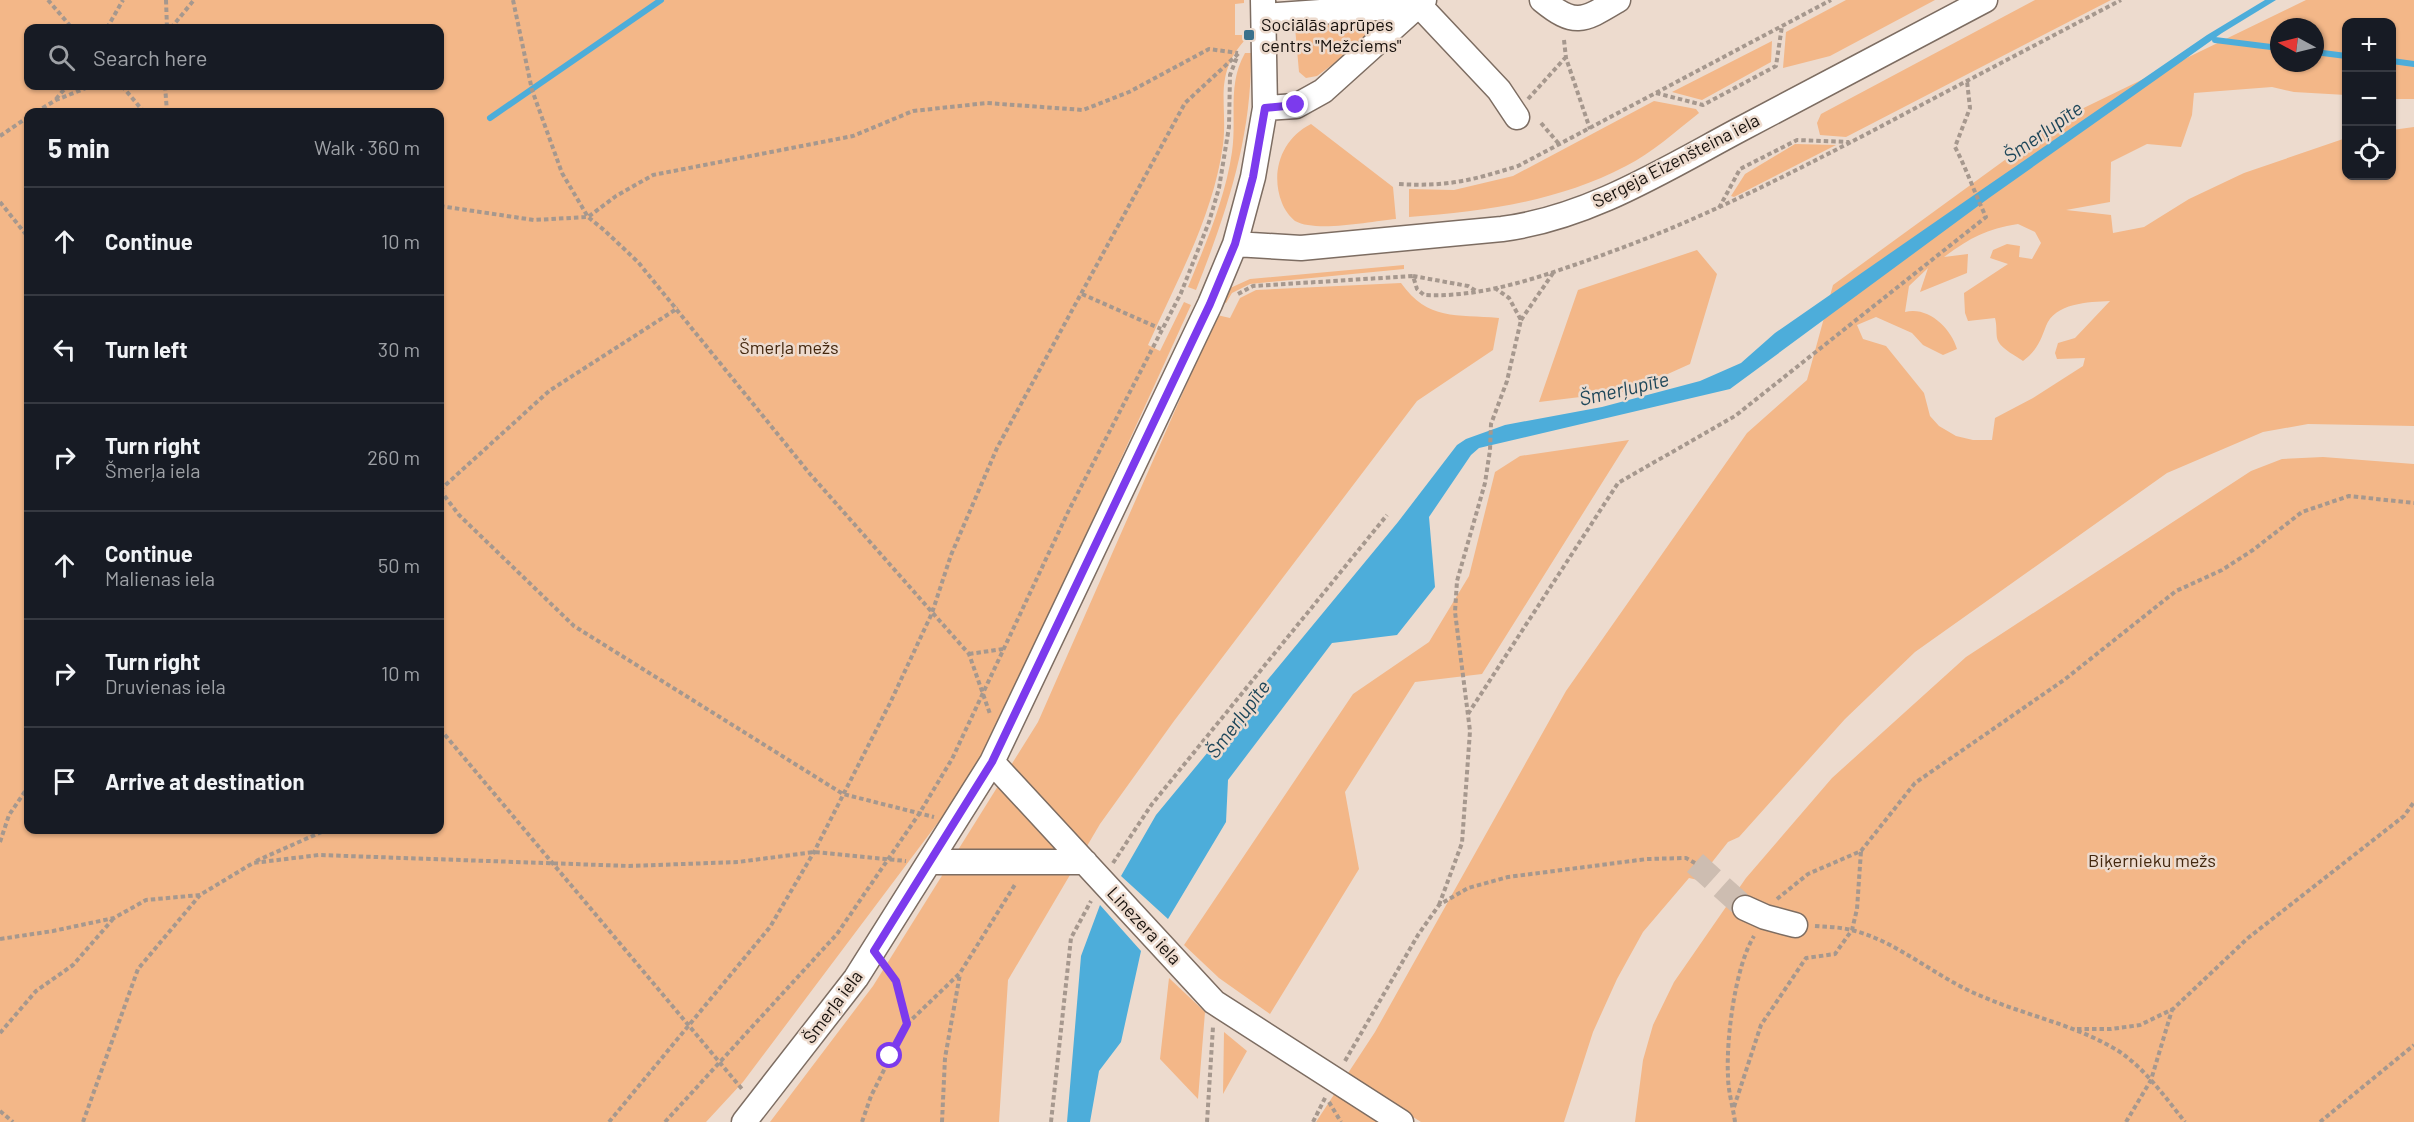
<!DOCTYPE html>
<html lang="en">
<head>
<meta charset="utf-8">
<style>
	body { margin:0; font-family:Barlow,sans-serif; background:#20242c; color:#f1f3f6 }
	.controls { position:absolute; right:18px; top:18px; display:grid; overflow:hidden; border-radius:12px; box-shadow:0 2px 4px #0004 }
	.controls button { width:54px; height:54px; display:grid; place-items:center; padding:0; border:0; border-bottom:2px solid #363941; background:#171b24; color:#f1f3f6; font:30px sans-serif }
	.compass { position:absolute; left:2270px; top:18px; width:54px; height:54px; border-radius:50%; background:#171b24; box-shadow:0 2px 4px #0004; rotate:277deg }
	.stop { position:absolute; width:18px; height:18px; margin:-14px; border:4px solid #7c3aed; border-radius:50%; background:#fff }
	.stop.end { background:#7c3aed; border-color:#fff; box-shadow:0 2px 6px #0008 }
	.list { margin:0; padding:0; list-style:none }
	h2 { display:flex; justify-content:space-between; align-items:center; height:78px; margin:0; padding:0 24px; font-size:26px }
	h2 small { font-size:20px; font-weight:400; color:#9ea1a6 }
	.list li { display:grid; grid-template-columns:39px 1fr auto; gap:18px; align-items:center; box-sizing:border-box; height:108px; padding:0 24px; border-top:2px solid #363941 }
	.list b { display:block; font-size:22px; white-space:nowrap }
	.list p { margin:0; font-size:20px; white-space:nowrap; color:#9ea1a6 }
	.list em { font-size:20px; font-style:normal; color:#9ea1a6 }
	.icon { flex:none; width:33px; height:33px; fill:none; stroke:currentColor; stroke-width:2; stroke-linecap:round; stroke-linejoin:round }
	.map { position:relative; flex:none; width:2414px; height:1122px; overflow:hidden }
	.search { position:absolute; background:#171b24; box-shadow:0 2px 4px #0004; left:24px; top:24px; width:420px; height:66px; display:flex; align-items:center; gap:15px; box-sizing:border-box; padding:0 21px; border-radius:12px; color:#9ea1a6; font-size:22px }
	.panel { position:absolute; background:#171b24; box-shadow:0 2px 4px #0004; left:24px; top:108px; width:420px; height:726px; border-radius:12px }
	.map>svg:first-child { display:block }
	.green { fill:#f3b788; fill-rule:evenodd }
	.water { fill:#4dadda }
	.lines { fill:none; stroke-linecap:round; stroke-linejoin:round }
	.stream { stroke:#4dadda; stroke-width:6 }
	.minor-tunnel { stroke:#cdbdb1; stroke-width:24; stroke-dasharray:24 12; stroke-linecap:butt }
	.minor-casing { stroke:#7d6d62; stroke-width:27 }
	.path { stroke:#a6988e; stroke-width:4; stroke-dasharray:4.5 3; stroke-linecap:butt }
	.minor { stroke:#fff; stroke-width:24 }
	.route { stroke:#7c3aed; stroke-width:8 }
	.poi-dot { fill:#3a718c; stroke:#eddbce; stroke-width:2 }
	.labels { text-anchor:middle; stroke-width:5; stroke-linejoin:round; paint-order:stroke }
	.poi-label { font-size:18px; fill:#16100c; stroke:#eddbce; text-anchor:start }
	.street-label { font-size:18px; fill:#16100c; stroke:#eddbce }
	.park-label { font-size:18px; fill:#43270e; stroke:#eddbce }
	.water-label { font-size:20px; font-style:italic; fill:#1e475a; stroke:#eddbce }
</style>
</head>
<body>
<div class="map">
<svg width="2414" height="1122" viewBox="0 0 2414 1122">
	<rect width="100%" height="100%" fill="#eddbce"/>
	<path class="green" d="M0 0H1244V3L1235 4V35H1244V41C1213 76 1228 104 1223 145 1213 217 1177 280 1148 345L1160 351 1184 302 1191 305 982 764 743 1082 706 1122H0ZM28 28H440V86H28ZM28 112H440V830H28Z
		M1846 0H1935L1830 56 1783 68 1786 32Z
		M2035 0H2111L1846 137 1820 135 1817 123 1821 114Z
		M2306 0H2414V99H2392V22H2346V95L2294 92 2272 87 2194 93 2192 115 2181 147 2147 144 2111 162 2110 202 2066 210 2111 215 2113 233 2144 227 2189 199 2244 173 2346 138V176H2392V130L2414 127V426L2308 424 2263 432 2167 473 1915 652 1845 719 1739 837 1728 842 1698 880 1689 878 1643 932 1617 979 1593 1032 1564 1122H1421L1363 1085 1383 1122H1316L1375 1032 1566 691 1747 433 1807 380 1833 285 2061 119ZM2279 27H2315V63H2279ZM2018 224 2035 232 2041 243 2032 259 2019 257 2020 246 2007 244 1993 250 1990 258 2008 264 1964 293 1965 313 1968 321 1995 318C1997 326 1996 331 1997 338 1999 348 2015 355 2023 361 2037 350 2040 342 2046 326 2055 303 2088 302 2110 301L2075 338 2058 343 2055 353 2057 359 2085 358 2083 366 2033 398 1995 418 1992 440H1973L1956 436 1939 426 1930 416 1924 393 1886 346 1863 339 1857 325 1876 317 1912 333 1923 345 1943 355 1957 349C1951 328 1928 306 1905 312L1909 286 1928 268 1920 292 1967 273 1968 254 1944 257C1970 238 1986 229 2018 224Z
		M1382 13 1390 20 1386 25 1317 76 1306 78 1299 72 1295 27 1301 22Z
		M1772 41 1771 62 1702 100 1672 92Z
		M1245 53H1251C1252 137 1227 212 1196 290L1188 287C1206 243 1225 199 1232 152 1237 117 1227 85 1245 53Z
		M1654 101 1696 109 1699 113C1676 131 1652 153 1626 166 1557 202 1485 211 1409 217V189L1454 190 1513 176Z
		M1311 124 1393 187 1396 219C1371 221 1317 233 1295 221 1290 217 1284 209 1282 203 1270 173 1281 139 1311 124Z
		M1795 144 1836 145 1734 197 1731 196 1745 174Z
		M1697 250 1717 274 1690 364 1630 391 1539 402 1578 290Z
		M1404 265V269L1250 284 1232 293 1226 303 1222 302 1228 289 1250 279Z
		M1401 283C1428 321 1456 314 1499 318L1493 350 1417 401 1174 721 1100 824 1008 980 999 1122H770L873 986 1038 722 1217 315 1230 318 1240 298 1256 290Z
		M1629 440 1482 674 1415 682 1345 792 1359 869 1270 1014 1219 978 1184 945 1353 694 1429 642 1469 576 1495 472 1520 456Z
		M2323 457 2414 464V1122H1635L1643 1060 1653 1025 1674 982 1746 878 1832 778 1966 657 2251 471 2282 459Z
		M1169 978 1205 1012 1198 1099 1160 1059Z
		M1224 1032 1247 1051 1223 1094Z"/>
	<path class="water" d="M2265 0H2276L2222 33 1989 198 1730 389 1479 448 1471 455 1429 517 1435 587 1397 635 1332 643 1228 780 1226 822 1168 919 1121 876 1156 815 1398 522 1457 445 1466 439 1505 425 1602 407 1700 381 1741 363 1775 333 1987 186 2207 35Z
		M1100 905 1141 951 1121 1042 1099 1071 1090 1122H1067L1081 956Z"/>
	<g class="lines">
		<path class="stream" d="M2215 40 2279 48
			M2315 52 2346 56
			M2392 61 2414 64
			M490 118 661 0"/>
		<path class="minor-tunnel" d="M1695 863 1745 908"/>
		<defs>
			<path id="minor" d="M1417 0 1419 5 1499 90 1517 117
				M1542 0C1575 27 1583 21 1618 0
				M1264 16 1419 5
				M1265 108 1296 106 1323 91 1424 0
				M1235 244 1301 248 1502 229C1588 218 1664 170 1739 130 1821 87 1903 43 1985 0
				M992 762 1214 1002 1401 1122
				M931 862H1085
				M1745 908 1765 917 1795 925
				M744 1122 856 978 992 762 1210 304 1235 244 1253 177 1265 108 1263 0"/>
		</defs>
		<use href="#minor" class="minor-casing"/>
		<path class="path" d="M48 0 72 28
			M166 0 167 28
			M513 0 532 90 562 173 588 217 616 196 653 175 853 136 913 111 987 103 1083 110 1129 92 1209 49 1238 53
			M107 28 123 0
			M171 28 194 0
			M1564 40 1566 58 1590 129
			M122 86 144 112
			M165 86 167 112
			M1656 93 1703 105 1776 66 1782 26
			M56 99 67 86
			M1528 99 1565 58
			M36 112 56 100 91 86
			M1541 123 1559 144
			M0 136 28 117
			M1399 184C1448 187 1473 180 1518 166L1831 0
			M0 202 28 237
			M440 206 534 220 588 217 604 230 638 262 810 474 969 654 990 714
			M1719 208 1740 169 1797 140 1849 142
			M1413 276 1468 286 1478 292
			M1082 294 1161 329
			M1238 294 1253 286 1413 276 1417 289 1424 295C1480 298 1538 278 1591 259 1692 224 1782 178 1876 129 1957 86 2039 43 2121 0
			M1521 320 1553 273
			M440 490 459 515 574 626 843 794 934 817
			M440 490 549 391 678 308
			M969 654 1003 649
			M1468 714 1618 483 1735 416 1986 217C1975 194 1967 170 1955 147L1970 108 1967 81
			M440 729 742 1089
			M0 842 9 815 28 787
			M256 861 326 830
			M1113 863 1152 804 1387 515
			M1777 899 1808 874 1861 851 1915 783 2064 680 2176 591 2222 570 2253 550 2302 512 2349 496 2414 503
			M1439 905 1462 843 1470 731 1455 612 1457 581 1485 483 1490 450 1491 424 1507 381 1521 320 1509 298 1495 288
			M1815 926C1827 927 1840 927 1851 930 1896 940 1938 979 1981 996 2027 1016 2077 1025 2120 1052 2146 1070 2165 1097 2185 1122
			M0 939 53 931 114 918 146 900 200 895 253 863 319 855 629 866 738 862 814 852 906 861
			M907 1024 960 973 1016 883
			M2077 1029H2111L2140 1025 2173 1009 2248 938 2404 816 2414 802
			M0 1033 36 991 73 965 113 919
			M1345 1061 1418 935 1439 905 1468 888 1508 877 1647 859 1686 858 1695 863
			M1329 1102 1341 1122
			M1734 1107 1761 1025 1806 958 1835 954 1852 930 1857 909 1861 851
			M0 1111 13 1122
			M83 1122 138 969 200 895
			M609 1122 770 927 814 852 891 701 932 613 951 555 997 448 1185 103 1239 53
			M665 1122 837 934 919 814 952 759 1069 510 1181 293 1209 222 1219 188 1229 127 1230 75 1237 57
			M862 1122 871 1096 907 1024 896 981 887 969
			M942 1122 945 1058 960 974
			M1051 1122 1071 938 1091 901
			M1207 1122 1213 1027
			M1313 1122 1326 1096
			M1735 1122C1733 1107 1728 1091 1728 1076 1726 1039 1735 967 1754 936
			M2126 1122 2151 1080 2172 1010
			M2320 1122 2414 1045"/>
		<use href="#minor" class="minor"/>
	</g>
	<g class="lines">
		<path class="route" d="M890 1056 907 1024 896 981 874 951 992 762 1210 304 1235 244 1253 177 1265 108 1296 105"/>
	</g>
	<rect class="poi-dot" x="1243" y="29" width="12" height="12" rx="3"/>
	<g class="labels">
		<g class="poi-label">
			<text x="1261" y="31">Sociālās aprūpes<tspan x="1261" dy="21">centrs "Mežciems"</tspan></text>
		</g>
		<g class="street-label">
			<text transform="translate(1676 161) rotate(-27)" y="6">Sergeja Eizenšteina iela</text>
			<text transform="translate(1144 926) rotate(47)" y="6">Linezera iela</text>
			<text transform="translate(833 1007) rotate(-53)" y="6">Šmerļa iela</text>
		</g>
		<g class="park-label">
			<text x="789" y="354">Šmerļa mežs</text>
			<text x="2152" y="867">Biķernieku mežs</text>
		</g>
		<g class="water-label">
			<text transform="translate(2043 132) rotate(-35)" y="7">Šmerļupīte</text>
			<text transform="translate(1624 389) rotate(-13)" y="7">Šmerļupīte</text>
			<text transform="translate(1238 719) rotate(-53)" y="7">Šmerļupīte</text>
		</g>
	</g>
</svg>
<div class="controls">
<button>+</button>
<button>−</button>
<button><svg class="icon" aria-label="locate" viewBox="0 0 24 24"><circle cx="12" cy="12" r="6"/><path d="M12 2v4M12 18v4M2 12h4M18 12h4"/></svg></button>
</div>
<svg class="compass" viewBox="-18 -18 36 36"><path d="M0-13l5 13h-10z" fill="#e53935"/><path d="M0 13l5-13h-10z" fill="#9ea1a6"/></svg>
<div class="stop" style="left:890px;top:1056px"></div>
<div class="stop end" style="left:1296px;top:105px"></div>
<div class="search"><svg class="icon" aria-label="search" viewBox="0 0 24 24"><circle cx="10" cy="10" r="6"/><path d="M15 15l6 6"/></svg>Search here</div>
<section class="panel">
<h2>5 min<small>Walk · 360 m</small></h2>
<ul class="list">
<li><svg class="icon" aria-label="ahead" viewBox="0 0 24 24"><path d="M12 20V5M6 11l6-6 6 6"/></svg><div><b>Continue</b></div><em>10 m</em></li>
<li><svg class="icon" aria-label="left" viewBox="0 0 24 24"><path d="M17 20v-9H6M10 6l-5 5 5 5"/></svg><div><b>Turn left</b></div><em>30 m</em></li>
<li><svg class="icon" aria-label="right" viewBox="0 0 24 24"><path d="M7 20v-9h11M14 6l5 5-5 5"/></svg><div><b>Turn right</b><p>Šmerļa iela</p></div><em>260 m</em></li>
<li><svg class="icon" aria-label="ahead" viewBox="0 0 24 24"><path d="M12 20V5M6 11l6-6 6 6"/></svg><div><b>Continue</b><p>Malienas iela</p></div><em>50 m</em></li>
<li><svg class="icon" aria-label="right" viewBox="0 0 24 24"><path d="M7 20v-9h11M14 6l5 5-5 5"/></svg><div><b>Turn right</b><p>Druvienas iela</p></div><em>10 m</em></li>
<li><svg class="icon" aria-label="arrive" viewBox="0 0 24 24"><path d="M6 21V4h12l-3 4 3 4H6"/></svg><div><b>Arrive at destination</b></div></li>
</ul>
</section>
</div>
</body>
</html>
